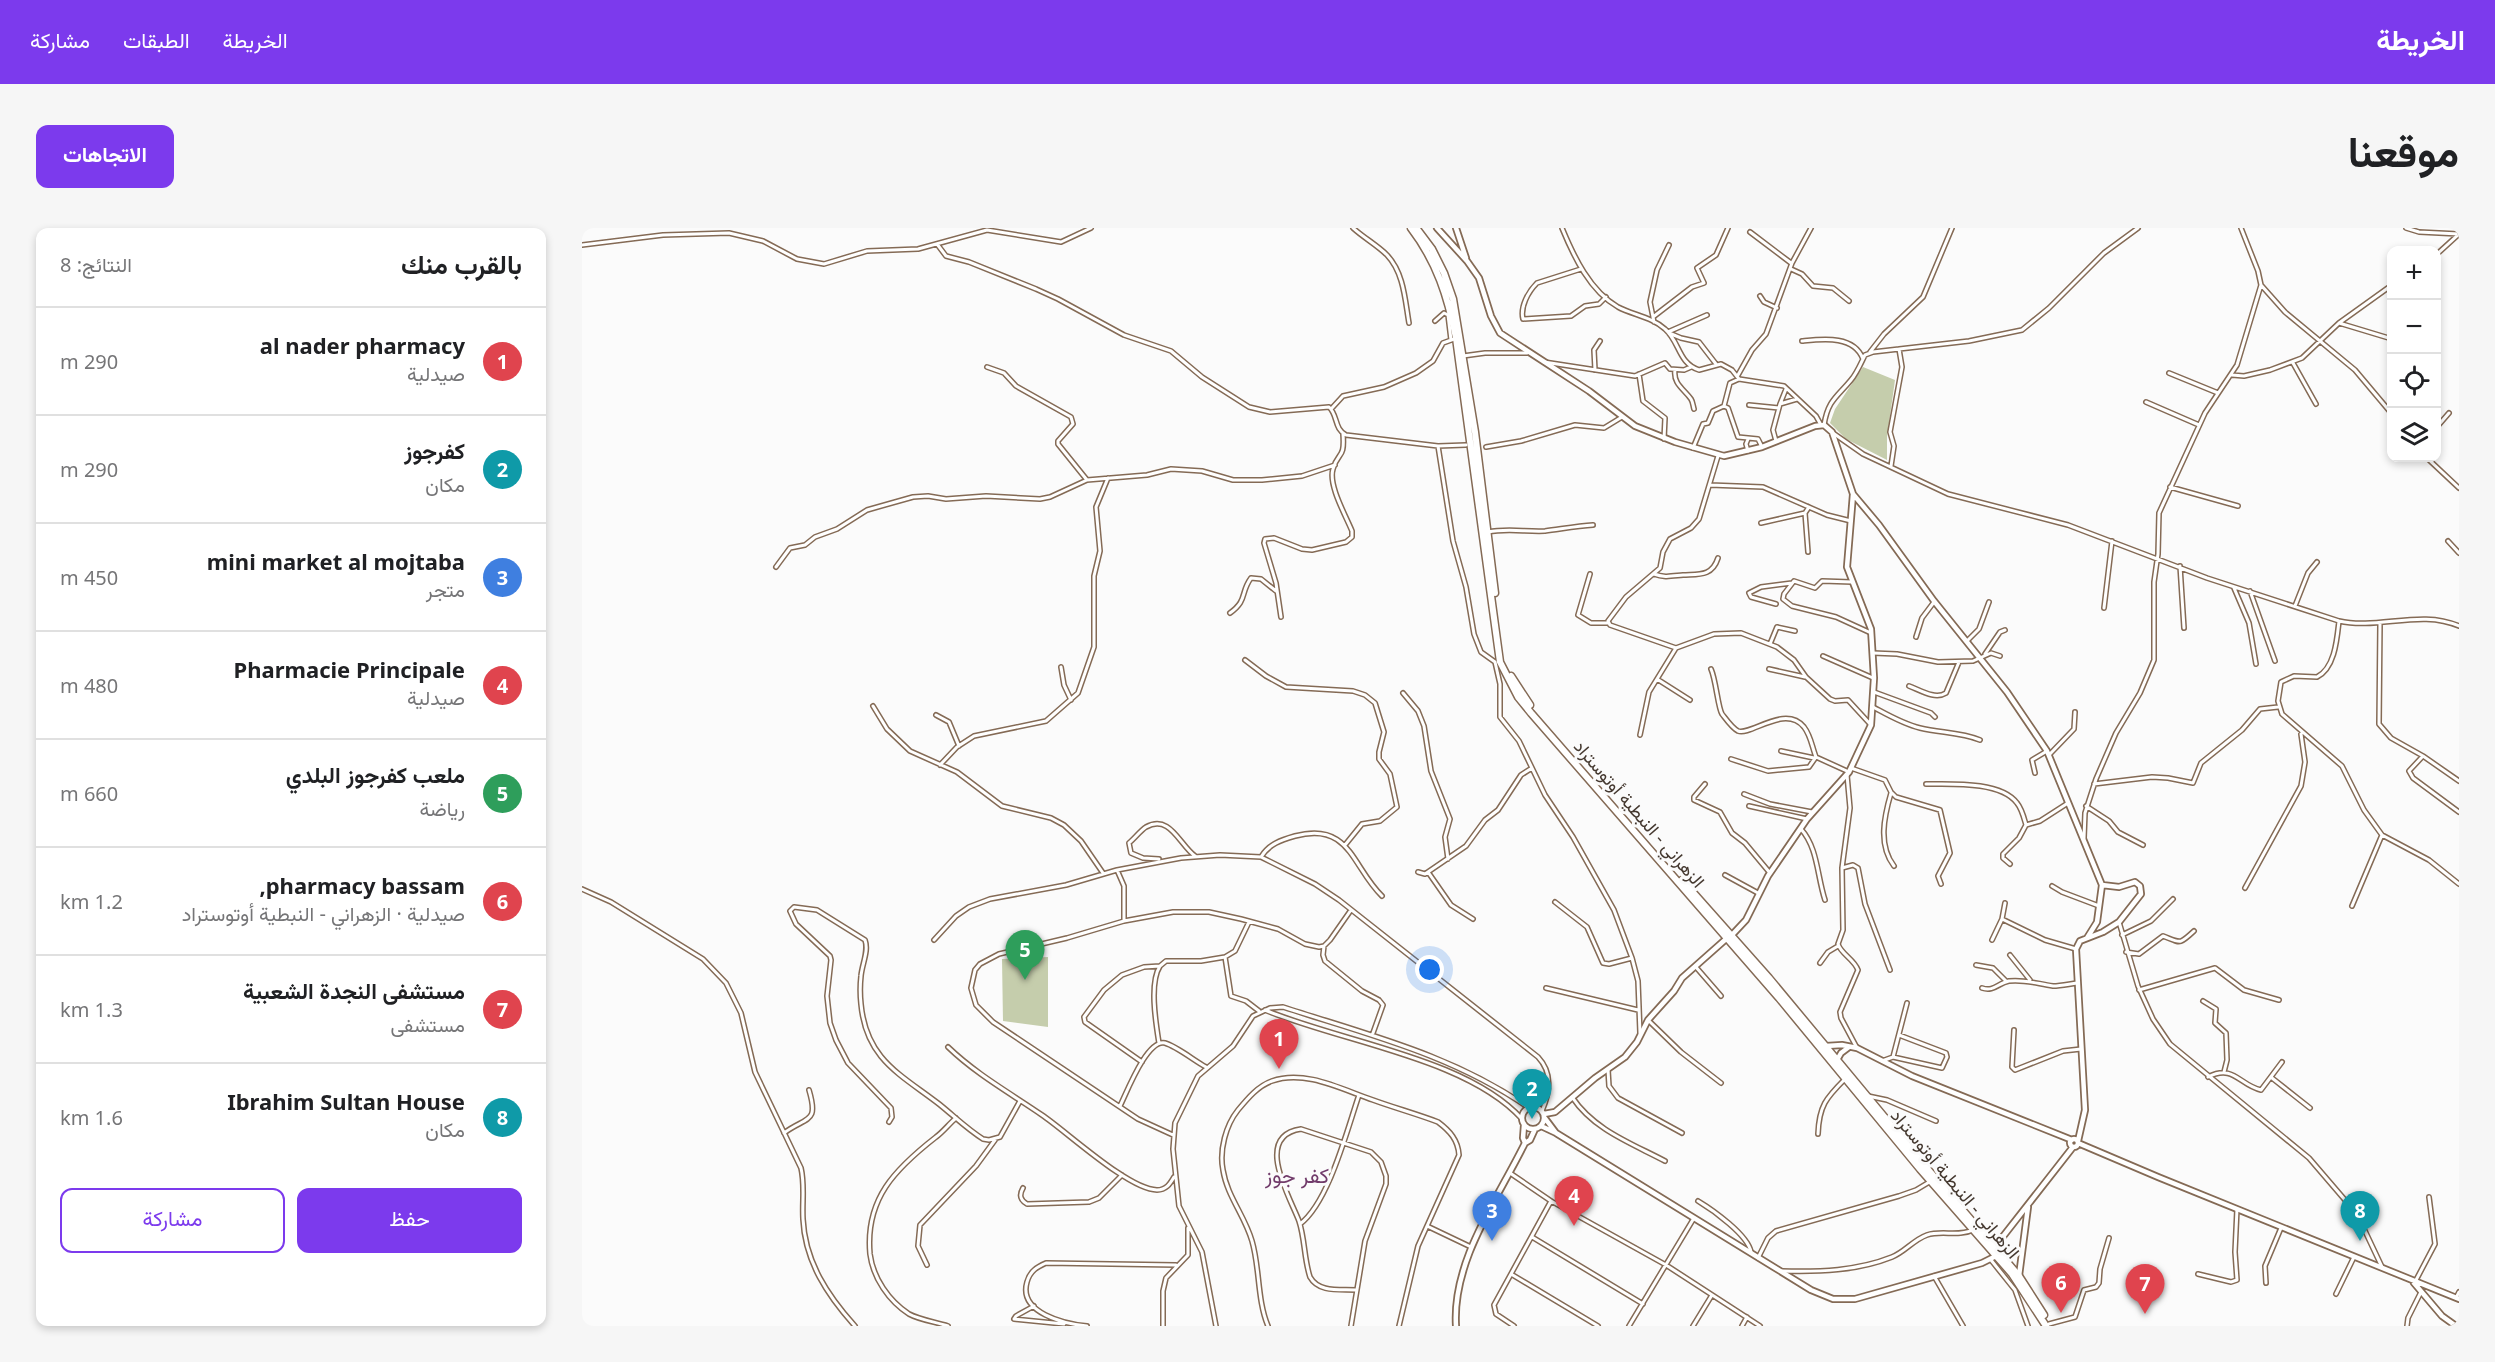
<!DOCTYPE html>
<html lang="ar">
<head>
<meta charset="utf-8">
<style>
	body { margin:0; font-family:"Noto Sans",Vazirmatn,sans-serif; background:#f6f6f6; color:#202124; direction:rtl }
	.controls { position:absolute; right:18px; top:18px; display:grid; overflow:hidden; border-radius:12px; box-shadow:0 3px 9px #0003 }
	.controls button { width:54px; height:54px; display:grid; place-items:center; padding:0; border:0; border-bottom:2px solid #e0e0e0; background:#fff; color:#202124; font:30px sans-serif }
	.you { position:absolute; left:848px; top:742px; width:21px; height:21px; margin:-15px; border:4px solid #fff; border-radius:50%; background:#1a73e8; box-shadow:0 0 0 9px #1a73e833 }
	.badge { display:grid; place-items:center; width:39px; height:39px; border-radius:50%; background:#7c3aed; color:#fff; font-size:20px; font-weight:700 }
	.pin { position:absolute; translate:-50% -50px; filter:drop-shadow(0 2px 3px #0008) }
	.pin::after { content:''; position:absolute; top:32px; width:21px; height:18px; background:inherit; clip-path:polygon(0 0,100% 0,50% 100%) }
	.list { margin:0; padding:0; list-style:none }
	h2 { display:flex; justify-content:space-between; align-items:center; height:78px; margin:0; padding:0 24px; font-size:26px }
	h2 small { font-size:20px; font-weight:400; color:#757577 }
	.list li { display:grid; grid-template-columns:39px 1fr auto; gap:18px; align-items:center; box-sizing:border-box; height:108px; padding:0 24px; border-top:2px solid #e0e0e0 }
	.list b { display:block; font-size:22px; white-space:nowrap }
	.list p { margin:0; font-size:20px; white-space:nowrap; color:#757577 }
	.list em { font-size:20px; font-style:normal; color:#757577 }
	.actions { display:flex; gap:12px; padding:18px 24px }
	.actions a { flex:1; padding:14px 0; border:2px solid #7c3aed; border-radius:12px; text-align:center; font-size:21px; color:#7c3aed }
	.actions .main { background:#7c3aed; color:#fff }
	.icon { flex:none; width:33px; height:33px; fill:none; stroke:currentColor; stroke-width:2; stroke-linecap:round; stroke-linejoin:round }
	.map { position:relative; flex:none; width:1877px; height:1098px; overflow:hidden; direction:ltr; border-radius:12px }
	header { display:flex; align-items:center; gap:36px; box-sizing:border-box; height:84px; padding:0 30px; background:#7c3aed; color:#fff }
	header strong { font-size:28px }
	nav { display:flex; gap:33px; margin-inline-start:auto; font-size:21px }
	.intro { display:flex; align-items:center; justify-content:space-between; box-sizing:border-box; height:144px; padding:0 36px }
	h1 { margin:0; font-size:42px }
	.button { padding:15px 27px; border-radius:12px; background:#7c3aed; color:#fff; font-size:21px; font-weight:700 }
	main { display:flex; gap:36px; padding:0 36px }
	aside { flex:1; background:#fff; border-radius:12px; box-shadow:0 3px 9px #0003 }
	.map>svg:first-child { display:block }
	.green { fill:#c5cdac }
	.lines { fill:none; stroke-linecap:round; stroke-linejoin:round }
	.street-casing { stroke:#846a55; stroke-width:6 }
	.secondary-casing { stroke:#846a55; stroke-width:8 }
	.highway-casing { stroke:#846a55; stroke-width:9 }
	.street { stroke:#fff; stroke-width:3 }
	.secondary { stroke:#fff; stroke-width:4.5 }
	.highway { stroke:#fff; stroke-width:6 }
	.labels { text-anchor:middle; stroke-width:6; stroke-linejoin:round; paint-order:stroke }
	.street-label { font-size:18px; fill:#453930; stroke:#fbfbfb }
	.quarter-label { font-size:21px; fill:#713b6a; stroke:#fbfbfb }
</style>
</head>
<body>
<header>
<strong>الخريطة</strong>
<nav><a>الخريطة</a><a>الطبقات</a><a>مشاركة</a></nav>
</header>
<div class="intro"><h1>موقعنا</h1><a class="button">الاتجاهات</a></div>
<main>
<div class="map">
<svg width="1877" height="1098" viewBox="0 0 1877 1098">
	<rect width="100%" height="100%" fill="#fbfbfb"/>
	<path class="green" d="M1281 139 1313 152 1305 209V232L1264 211 1248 195 1253 181Z
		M466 729V799L421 793 420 731Z"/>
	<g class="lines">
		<defs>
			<path id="street" d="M771 0C782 10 795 17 805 27 822 45 823 72 827 95
				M980 0C992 29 1008 63 1036 79 1051 87 1070 89 1083 101 1098 114 1096 135 1117 142L1139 136 1150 142 1157 151 1202 158 1234 188 1239 197
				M1824 0 1837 4 1877 6
				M1168 4 1209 35
				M355 16 364 28 387 34 454 61 476 71 542 107 589 123 620 149 667 179 688 184 747 179C756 187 752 201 764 207L856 218 884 217
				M0 17 81 7 147 5 181 13 215 31 242 36 285 23 336 21 405 2 479 14 509 0
				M1854 27 1877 6
				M999 41 955 55C946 64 938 79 941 91L989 88 1003 78 1017 76 1024 69
				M1209 41 1220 46 1231 58 1251 60 1267 73
				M1679 57 1703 84 1773 142 1810 186
				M1178 68 1182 74 1195 80
				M1071 89 1110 59 1122 55 1115 40 1134 27 1146 0
				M853 93 862 85 866 87 869 112
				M1072 94 1068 74 1075 42 1087 17
				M1757 95 1810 111
				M1086 104 1125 87
				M1087 105 1099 110 1117 114 1134 136
				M1220 113C1241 111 1272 107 1281 131
				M1288 124 1302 106 1341 69 1370 0
				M881 128 903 125H945
				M962 134 1053 148 1083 135 1088 141 1102 142 1109 139
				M1711 135 1734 176
				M405 139 422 145 434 158 489 189 491 196 476 213V216L505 252 565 247 589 241 620 243 651 252H680L720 248 753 237
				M1013 142 1012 122 1018 113
				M1093 142C1091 156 1102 161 1109 171 1111 174 1111 178 1112 181
				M1587 145 1636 165
				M1057 146 1061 173 1083 190 1082 211
				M1156 147 1170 122 1184 106 1210 35 1229 0
				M1650 147 1662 148 1688 142 1720 130 1757 95 1810 57
				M1564 174 1617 197
				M1198 176 1204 161
				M1167 177 1197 180
				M1142 178 1146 180 1156 209 1176 211 1180 219
				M750 180 761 168 802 159 834 145 851 133 861 115 872 111
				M1242 197C1246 172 1255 169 1269 152 1275 145 1279 135 1283 127L1291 124 1387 113 1440 102 1467 80 1522 25 1556 0
				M1854 200 1867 185
				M1251 205 1281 226 1366 266 1486 297 1625 350 1757 393C1796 402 1839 381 1877 398
				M1166 211 1164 216 1166 223
				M1194 213 1191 202 1198 176 1215 171
				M856 218 871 313 884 359 892 406 899 424 913 434
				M904 219 939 213 993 197 1022 200 1040 189
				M1111 220 1121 196 1126 195 1131 183 1142 178 1148 155 1157 151
				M1845 230 1877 260
				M1309 238 1312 218 1308 204 1320 139 1317 121
				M1128 257 1181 259 1245 287 1269 293
				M1588 259 1656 278
				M1179 295 1223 285
				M906 304C925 300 944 304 963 303 979 301 995 298 1011 297
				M1866 313 1877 325
				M1226 324 1223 285 1227 279
				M1598 338 1602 400
				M194 339 208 320 223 317 233 309 255 301 285 282 331 269 346 268 364 271 404 268 458 271 468 269 505 252
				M1008 346 996 387 1009 395H1027
				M1072 346C1082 350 1090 348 1101 347 1116 346 1130 349 1136 330
				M1270 354 1240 353 1233 360 1212 353 1202 366 1201 371 1210 378 1254 389 1289 405
				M1652 360 1667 395 1674 436
				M1668 363 1693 433
				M1194 376 1169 369 1167 365 1179 359 1210 355
				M1713 378 1726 345 1735 334
				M1522 380 1530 313
				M648 385C666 372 658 365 669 350L679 351 694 363
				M699 389 694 355 682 315 683 311 692 310 720 321 730 322 764 314 770 309V303C764 288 746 257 751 241 756 223 763 232 761 206
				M1757 393C1755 411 1753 440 1735 449L1712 448 1699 454 1696 473 1700 486 1760 538 1782 582 1800 607 1847 632 1877 656
				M1798 395 1797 496 1809 510 1841 528
				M1334 409 1340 390 1352 374
				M1385 413 1397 401 1407 374
				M1188 416 1195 399 1213 403
				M1094 420 1028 397 1026 393 1044 369 1078 340 1081 324 1088 311 1109 300 1117 291 1136 228
				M1291 425 1315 426 1356 434 1391 433 1409 425 1418 428
				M1403 426 1418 404 1423 402
				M1241 428 1291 450
				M663 432 684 448 704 459 771 463 783 467 793 475 802 504 797 524V531L808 546 815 579 798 593 780 596 763 617
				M913 434 918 456V489L937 513 963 567 991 609 1032 682 1050 730 1056 753 1058 805
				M479 439 482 457 489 472
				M1129 441C1134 452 1136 480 1140 486 1144 491 1150 500 1156 503 1169 508 1203 476 1222 499 1229 508 1230 519 1234 529L1267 544
				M1187 441 1223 449
				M1075 451 1108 472
				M1327 458C1338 462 1353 472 1364 465L1377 434
				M1292 464 1349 485 1353 489
				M821 465 836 483 842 498 849 543 868 591 863 609 866 631
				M291 478 305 501 328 523 375 544 420 578 469 590 482 597 499 613 521 645
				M1291 479C1306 487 1321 496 1338 500 1358 505 1378 504 1398 512
				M354 487 367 494 377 518
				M1058 507 1067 464 1094 420 1132 406 1159 405 1195 419 1212 432 1224 449 1248 471 1253 473 1266 472 1289 497
				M1199 523 1232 530
				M1467 527 1492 501 1493 484
				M1149 531 1186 543 1227 539 1234 529
				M358 537 375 519 392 508 464 493 496 465 512 419V348L518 323 514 279 526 250
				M1269 540 1303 552 1309 564 1314 569 1358 582 1368 625 1356 648 1359 656
				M1453 545 1450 532 1465 523
				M1265 547 1268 580 1260 640 1261 702 1256 716C1259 726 1272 731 1276 742L1258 784 1259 790 1275 820
				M1877 553 1841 528 1827 543 1831 550 1877 584
				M1123 556 1112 569V572L1138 584 1150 605 1163 615 1188 645
				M1344 556C1369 556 1419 553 1435 575 1440 581 1442 590 1444 597L1437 610 1421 626V630L1428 636
				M1512 556 1570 549 1586 550 1611 555 1619 535 1660 502 1678 481 1696 479
				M1309 565C1302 589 1296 617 1312 638
				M1162 566 1188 576 1230 584
				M1167 578 1225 591
				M1504 578 1527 593 1536 604 1561 617
				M1444 597 1458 593 1486 575
				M1219 601C1236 620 1235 648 1243 672
				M1502 610 1503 585 1514 551 1534 505 1558 465 1572 432V354L1576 326 1577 285 1623 185 1655 137 1679 57 1676 43 1659 0
				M679 629C687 616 699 612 713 608 768 593 770 639 800 668
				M577 631 561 630 549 625 547 615C552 611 559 602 564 599 588 586 597 616 613 628
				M1260 640 1271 637 1276 640 1283 676 1308 742
				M535 642 542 658V693
				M836 644 843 646 884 618 903 592 916 582 939 547 950 540
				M846 644 869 677 891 691
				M1143 647 1176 665
				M1470 658 1480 664 1517 678
				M1663 660 1719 558 1723 534 1719 506
				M0 661 29 674 121 731 144 755 159 785 173 844 219 940C223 957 220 974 221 991 223 1034 246 1068 273 1098
				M973 674 1005 699 1021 735 1027 736 1050 730
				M1423 675 1420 691 1463 712 1494 721
				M1770 678 1800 607
				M1537 694 1556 758 1571 791 1588 816 1727 930 1775 986 1800 1039
				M1540 707 1569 693 1591 671
				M352 712 374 688 387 679 408 671 484 657 535 642 599 630 638 627 679 629 733 656 757 672 956 829C971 845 968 864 960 883
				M1410 712 1420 691
				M742 718 741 727 743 733 780 763 797 772 801 777 791 805
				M1544 724 1557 726 1581 708C1599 715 1597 717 1612 703
				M1428 727 1448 752
				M643 729 649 768 664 773 677 783
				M1238 735 1246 724 1256 718
				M1394 737 1411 740 1424 753
				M1113 738 1139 768
				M964 760 1056 782
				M1400 760C1412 764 1416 755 1427 753 1443 751 1456 756 1471 758 1479 758 1487 756 1495 755
				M1557 762 1633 740 1662 762 1697 772
				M1621 773 1634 781 1633 795 1644 805 1645 832 1642 844
				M683 782C759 814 885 830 940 891
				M1066 792 1099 824 1139 855
				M1432 802 1430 839 1433 842 1481 823 1499 821
				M577 815C574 796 567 755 578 738
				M366 819C394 846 428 865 460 887 484 903 547 962 575 962 584 962 588 956 592 949
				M1311 829 1325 775
				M1300 833 1311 829 1360 840 1365 829 1364 825 1317 807
				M560 834 503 794 502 789 522 762 540 747 562 739 578 738 584 733H619L643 729 653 723 667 694
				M1026 842 1027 858 1036 870 1100 905
				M1626 849C1652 836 1657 857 1679 862L1700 834
				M1690 850 1728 880
				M1286 868 1305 872 1354 893
				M990 869C1012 902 1049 915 1083 933
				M538 878C545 864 565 811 583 815 594 818 613 833 624 839
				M954 879 965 865
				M307 894 310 889 309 880 266 835 254 812 248 795 245 768 249 732 248 728 214 696 208 683 212 679 235 682 283 712C287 723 280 736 279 748 278 757 278 767 279 776 284 831 318 846 357 876 372 888 385 901 401 911L407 912 418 909 438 873
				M202 905C225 888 237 896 227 862
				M1236 906C1237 878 1244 870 1263 851
				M591 907 556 891 411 794 394 777 389 760 393 742 398 736 417 726 485 710 542 693 591 684H627L659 691 696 701 723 716 737 719 742 718 748 712 769 682
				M928 945 969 973 1084 1037 1178 1098
				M441 960C437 967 438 972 445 976L507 974 517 970 540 947
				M1116 973C1131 982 1166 1007 1169 1024
				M718 996C747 974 765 902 777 867
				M845 998 889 1019
				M950 1009 1061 1076
				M1176 1030 1186 1010 1194 1003 1317 968 1334 962 1349 953
				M1409 1032 1433 1062 1446 1098
				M345 1037 336 1018 338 997 394 938 413 912
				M1200 1043C1237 1044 1275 1043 1310 1029 1323 1024 1331 1012 1345 1007 1360 1002 1376 1009 1391 1002
				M929 1046 1016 1098
				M1616 1046 1649 1054 1655 1052 1653 1024 1655 981
				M1352 1048 1381 1098
				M1833 1054 1853 1016 1847 969
				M1684 1055 1683 1038 1699 1000
				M1754 1066 1772 1029
				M1874 1070 1877 1064
				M452 1078 434 1088 432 1091 482 1096
				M1467 1096 1493 1089 1502 1062 1514 1059 1517 1055 1518 1041 1527 1010
				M366 1098C354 1094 338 1092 327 1086 307 1073 291 1050 288 1026 283 971 313 941 354 909 361 904 367 896 374 890
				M505 1098C483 1096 436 1085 445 1054 448 1043 455 1039 464 1035L594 1037
				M581 1098V1063L584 1050 606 1027V1000
				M634 1098 620 1024 597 978 591 921 593 895 616 848 651 818 671 788 688 780 701 779C787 807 871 827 947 880
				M686 1098C675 1072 678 1040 670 1013 663 988 645 968 641 942 637 922 644 897 656 882 666 870 676 858 690 853 723 841 761 862 791 872 813 880 835 886 856 894 868 903 876 912 877 927L836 1018 817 1098
				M769 1098 783 1013 804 956V948L799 934 789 924 719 901C671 908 708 969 717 993 723 1011 722 1031 728 1049 737 1065 758 1061 774 1062
				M932 1098 914 1086 912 1077 969 973
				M1047 1098 1112 990
				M1111 1098 1130 1067
				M1160 1098 1165 1089
				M1825 1098 1826 1090 1839 1064"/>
			<path id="secondary" d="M855 0 885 33 897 50 909 88 918 105 1007 163 1053 198 1093 214 1142 228 1180 219 1233 198 1242 197 1250 204 1271 266 1297 297 1352 373 1425 464 1465 523 1520 657 1515 694 1505 710
				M874 0 884 30
				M1149 708 1164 692 1186 648 1225 591 1267 544 1289 497 1292 450 1289 401 1265 339 1271 266
				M1244 818 1260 817 1275 820 1330 848 1490 912
				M1255 832 1259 825 1267 819
				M940 890a11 11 0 1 1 22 0a11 11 0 1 1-22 0Z
				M962 886 973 884 1013 850 1043 829 1055 814 1066 792 1092 763 1100 750 1144 711
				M962 889 974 905
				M942 897 941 910 943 915
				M959 898 974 905 1229 1062 1251 1071H1273L1400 1035 1414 1028
				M1488 915a4 4 0 1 1 8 0a4 4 0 1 1-8 0Z
				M1496 913 1503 882 1494 721 1498 713 1521 704 1537 694 1559 666 1558 658 1553 654 1537 659 1520 657
				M1496 915 1576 949 1877 1071
				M1412 1020 1491 919
				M1437 1048 1446 979
				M1832 1055 1860 1088 1874 1098
				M874 1098C870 1033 915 972 943 915L948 912 953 901"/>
			<path id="highway" d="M829 0C855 34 866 69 874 110L918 434 936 469 949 485 1197 770 1338 941 1430 1046 1464 1098
				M835 1 850 21 862 45 871 71 893 204 913 365
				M929 448 948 477
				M1100 652 1187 750 1348 944 1437 1048 1462 1087"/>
		</defs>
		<use href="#street" class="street-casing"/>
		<use href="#secondary" class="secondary-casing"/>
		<use href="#highway" class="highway-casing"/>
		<use href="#street" class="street"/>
		<use href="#secondary" class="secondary"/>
		<use href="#highway" class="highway"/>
	</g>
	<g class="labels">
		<g class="street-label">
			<text transform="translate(1057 586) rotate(49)" y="6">الزهراني - النبطية أوتوستراد</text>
			<text transform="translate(1373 956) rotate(50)" y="6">الزهراني - النبطية أوتوستراد</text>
		</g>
		<g class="quarter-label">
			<text x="715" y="955">كفر جوز</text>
		</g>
	</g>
</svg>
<div class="controls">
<button>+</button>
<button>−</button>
<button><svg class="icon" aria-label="locate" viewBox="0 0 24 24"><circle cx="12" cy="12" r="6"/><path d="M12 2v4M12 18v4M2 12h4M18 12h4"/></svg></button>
<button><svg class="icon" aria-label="layers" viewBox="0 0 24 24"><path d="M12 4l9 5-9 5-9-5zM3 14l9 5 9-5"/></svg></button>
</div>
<div class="you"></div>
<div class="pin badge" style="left:697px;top:841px;background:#e0444e">1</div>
<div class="pin badge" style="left:950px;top:891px;background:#0f9aa8">2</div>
<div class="pin badge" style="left:910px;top:1013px;background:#3f7fe0">3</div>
<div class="pin badge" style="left:992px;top:998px;background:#e0444e">4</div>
<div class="pin badge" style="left:443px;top:752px;background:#2e9e5b">5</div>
<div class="pin badge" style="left:1479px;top:1085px;background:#e0444e">6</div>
<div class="pin badge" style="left:1563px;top:1086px;background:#e0444e">7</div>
<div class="pin badge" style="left:1778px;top:1013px;background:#0f9aa8">8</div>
</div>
<aside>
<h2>بالقرب منك<small>النتائج: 8</small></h2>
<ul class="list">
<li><span class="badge" style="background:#e0444e">1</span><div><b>al nader pharmacy</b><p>صيدلية</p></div><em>290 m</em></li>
<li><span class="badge" style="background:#0f9aa8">2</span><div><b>كفرجوز</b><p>مكان</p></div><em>290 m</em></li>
<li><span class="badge" style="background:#3f7fe0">3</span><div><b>mini market al mojtaba</b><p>متجر</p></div><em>450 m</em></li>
<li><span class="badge" style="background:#e0444e">4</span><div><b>Pharmacie Principale</b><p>صيدلية</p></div><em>480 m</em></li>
<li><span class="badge" style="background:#2e9e5b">5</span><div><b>ملعب كفرجوز البلدي</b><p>رياضة</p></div><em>660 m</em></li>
<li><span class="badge" style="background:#e0444e">6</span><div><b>pharmacy bassam,</b><p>صيدلية · الزهراني - النبطية أوتوستراد</p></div><em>1.2 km</em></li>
<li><span class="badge" style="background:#e0444e">7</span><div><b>مستشفى النجدة الشعبية</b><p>مستشفى</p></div><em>1.3 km</em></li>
<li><span class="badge" style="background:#0f9aa8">8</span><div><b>Ibrahim Sultan House</b><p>مكان</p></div><em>1.6 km</em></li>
</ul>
<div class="actions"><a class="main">حفظ</a><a>مشاركة</a></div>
</aside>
</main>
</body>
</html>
